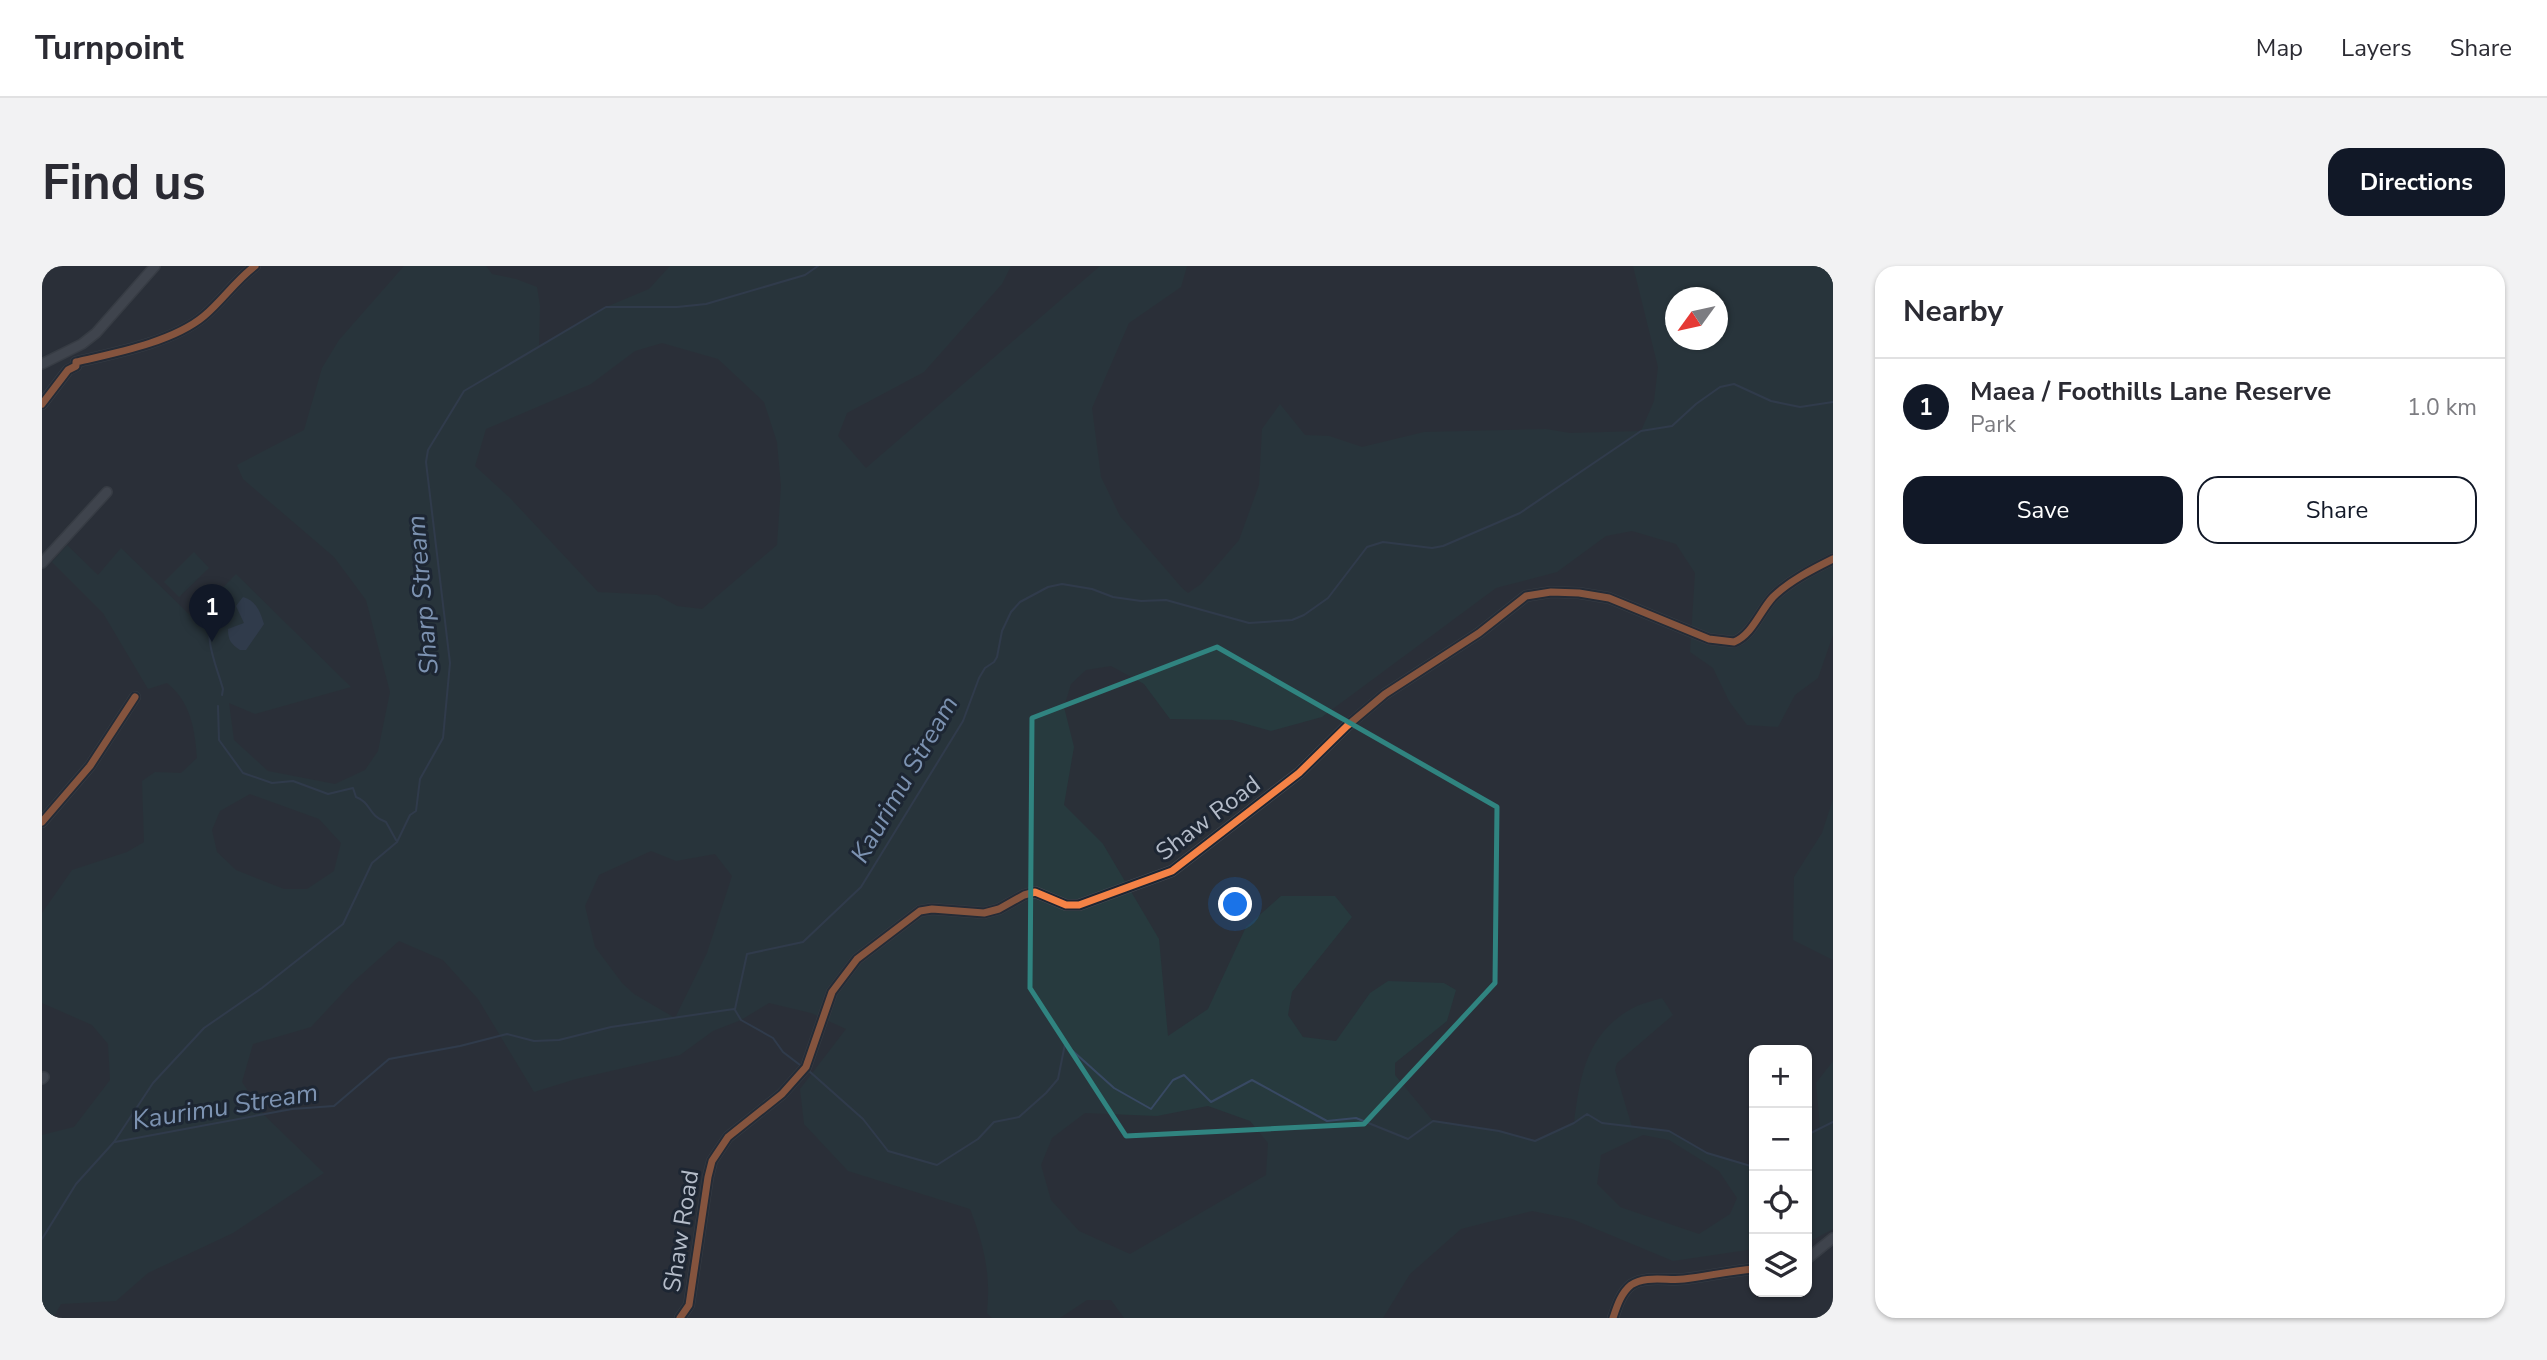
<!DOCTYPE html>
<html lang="en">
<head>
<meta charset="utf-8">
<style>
	body { margin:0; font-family:"Nunito Sans",sans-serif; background:#f2f2f3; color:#2b2b33 }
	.controls { position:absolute; right:21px; bottom:21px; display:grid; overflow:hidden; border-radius:14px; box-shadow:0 2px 5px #0004 }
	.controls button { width:63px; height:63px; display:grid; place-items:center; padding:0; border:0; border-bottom:2px solid #e1e1e2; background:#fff; color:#2b2b33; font:35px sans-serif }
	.compass { position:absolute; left:1623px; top:21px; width:63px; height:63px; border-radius:50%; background:#fff; box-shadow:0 2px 5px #0004; rotate:237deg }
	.you { position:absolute; left:1194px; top:639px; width:24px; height:24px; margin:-18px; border:5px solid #fff; border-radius:50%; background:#1a73e8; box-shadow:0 0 0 10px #1a73e833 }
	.badge { display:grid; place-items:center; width:46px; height:46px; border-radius:50%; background:#111827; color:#fff; font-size:23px; font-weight:700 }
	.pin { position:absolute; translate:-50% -58px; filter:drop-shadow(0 2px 4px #0008) }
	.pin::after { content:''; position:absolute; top:37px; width:24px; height:21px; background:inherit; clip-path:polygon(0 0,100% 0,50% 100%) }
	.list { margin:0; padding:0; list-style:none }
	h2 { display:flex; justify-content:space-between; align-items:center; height:91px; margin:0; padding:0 28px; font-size:30px }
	h2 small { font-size:23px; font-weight:400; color:#7c7c81 }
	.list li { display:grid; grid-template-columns:46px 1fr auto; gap:21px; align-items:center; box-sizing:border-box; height:98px; padding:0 28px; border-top:2px solid #e1e1e2 }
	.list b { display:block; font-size:26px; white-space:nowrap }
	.list p { margin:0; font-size:23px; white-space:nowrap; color:#7c7c81 }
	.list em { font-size:23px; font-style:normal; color:#7c7c81 }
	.actions { display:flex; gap:14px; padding:21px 28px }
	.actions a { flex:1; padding:16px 0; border:2px solid #111827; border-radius:21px; text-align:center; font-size:24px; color:#111827 }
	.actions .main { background:#111827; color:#fff }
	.icon { flex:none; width:38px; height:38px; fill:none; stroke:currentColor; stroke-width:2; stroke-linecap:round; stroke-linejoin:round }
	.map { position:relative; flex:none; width:1791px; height:1052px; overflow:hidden; border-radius:21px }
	header { display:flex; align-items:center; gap:42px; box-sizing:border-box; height:98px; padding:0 35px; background:#fff; border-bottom:2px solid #e1e1e2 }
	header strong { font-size:33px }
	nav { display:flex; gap:38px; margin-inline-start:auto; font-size:24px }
	.intro { display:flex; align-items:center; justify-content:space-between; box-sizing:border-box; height:168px; padding:0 42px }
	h1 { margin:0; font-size:49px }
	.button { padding:18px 32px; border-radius:21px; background:#111827; color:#fff; font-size:24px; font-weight:700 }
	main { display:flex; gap:42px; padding:0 42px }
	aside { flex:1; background:#fff; border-radius:21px; box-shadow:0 2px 5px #0004 }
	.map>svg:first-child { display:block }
	.green { fill:#273a3e; fill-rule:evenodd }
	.water { fill:#384963 }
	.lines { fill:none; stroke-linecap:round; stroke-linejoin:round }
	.stream { stroke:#384963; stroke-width:2 }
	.minor-casing { stroke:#484c53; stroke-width:12 }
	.minor { stroke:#5a5e66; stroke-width:9 }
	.cycleway-casing { stroke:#1d2633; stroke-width:11 }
	.cycleway { stroke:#f48246; stroke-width:7 }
	.marked { fill:none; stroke:#308480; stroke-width:5; stroke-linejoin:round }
	.labels { text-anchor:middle; stroke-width:6; stroke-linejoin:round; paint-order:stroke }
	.street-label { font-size:24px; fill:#b4bcc9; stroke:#1d2633 }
	.water-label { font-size:26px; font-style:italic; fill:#7c92b1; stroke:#1d2633 }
</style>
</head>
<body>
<header>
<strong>Turnpoint</strong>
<nav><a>Map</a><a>Layers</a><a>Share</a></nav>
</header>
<div class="intro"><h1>Find us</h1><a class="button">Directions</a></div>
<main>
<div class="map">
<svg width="1791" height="1052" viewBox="0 0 1791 1052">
	<rect width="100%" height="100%" fill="#2a3038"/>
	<path class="green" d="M362 0H444L450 8 474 13 495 21 498 40 497 81 564 41 607 23 628 0H969L960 18 882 106 805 147 796 170 824 202 1058 0H1145L1139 21 1087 57 1050 142 1059 211 1078 250 1140 322 1146 327 1159 318 1197 274 1217 219 1220 163 1238 138 1263 169 1287 170 1320 181 1382 166 1504 163 1528 167 1599 165 1612 135 1616 101 1591 0H1791V369L1776 412 1753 429 1736 461 1705 459 1687 435 1671 402 1648 386 1653 307 1634 278 1590 265 1564 270 1515 306 1454 322 1280 451 1229 465 1190 454 1128 453 1102 418 1069 400 1044 404 1029 418 1022 441 1032 481 1022 539 1061 578 1117 673 1126 770 1166 743 1204 661 1239 630H1293L1310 651 1250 726 1246 749 1261 771 1294 775 1328 727 1346 715 1402 717 1414 724 1405 755 1353 797V809L1391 855 1457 865 1493 874 1532 857C1538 810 1544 769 1589 743 1598 738 1610 735 1620 732L1631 749 1575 797 1573 804 1590 861 1627 865 1665 887 1712 901V983L1631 995 1530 953 1490 945 1419 963 1368 1008 1341 1052H1082L1069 1034H1045L1018 1052H950L945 1047C949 1008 942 979 928 943L806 905 762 858 758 823 804 763 769 747 727 737 699 754 671 765 638 789 534 813 492 826 436 733 401 694 357 675 311 716 269 761 211 778 200 816 222 849 282 907 191 967 106 1007 74 1035 19 1038 11 1052H0V869L32 861 68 814 66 778 50 759 0 737V647L30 604 85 586 102 576 100 515 113 506 139 507 155 492C153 464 149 436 125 417L106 423 61 347 10 296 25 279 56 309 79 282 151 352 194 308 309 421 213 448 187 437 192 474 226 505 293 518 323 504 336 485 348 426 324 334 292 291 201 213 195 199 262 164 280 102 297 74ZM1633 32H1675V74H1633ZM620 77 676 93 722 136 735 176 739 220 735 279 660 343 635 340 615 329 556 326 468 232 433 200 444 163 549 118 593 85ZM208 528 277 553 299 577 292 605 265 623H242L194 604 175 586 170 564 178 545ZM609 585 634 595 673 588 690 610 665 687 633 752 592 728 580 717 553 681 543 640 557 609ZM1166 840 1208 855 1226 877 1224 909 1088 988 1037 965 1009 934 999 899 1010 872 1043 847 1115 850ZM1601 869 1627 874 1677 905 1695 932 1688 948 1657 968 1578 941 1555 918 1559 889Z
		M152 286 167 302 137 331 122 316Z
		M1791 533V694L1751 674 1752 611 1780 567Z
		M1791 795V963L1765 977V869L1778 861 1774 817Z"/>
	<path class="water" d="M201 331C214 335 218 345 222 358L204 384H198C189 378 186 374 186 363L202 357 194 340Z"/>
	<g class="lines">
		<path class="stream" d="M172 342C161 373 172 392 181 423L180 429
			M176 440 177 474 201 507 230 517 251 515 286 528 311 522 314 531C330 537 325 549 344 556L354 574
			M693 743 705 688 761 676 819 621 921 455 937 412 943 402 952 396 955 391 960 365 969 346 978 336 1006 321 1020 318 1050 323 1071 331 1099 335 1124 334 1207 357 1250 354 1262 349 1286 332 1325 281 1341 276 1390 282 1401 280 1478 247 1599 165 1630 160 1654 138 1678 121 1692 118 1729 135 1758 141 1791 136
			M693 744 699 754 731 772 741 786 758 799
			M767 805 821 853 846 885 895 899 936 873 952 856 977 851 1004 827 1016 813 1023 778 1072 822 1109 843 1131 814 1142 809 1169 836 1210 814 1285 855 1314 852 1366 873 1391 855 1457 865 1493 875 1532 857 1545 848 1560 857 1627 865 1665 887 1712 901
			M1765 869 1791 856
			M73 876 250 843 292 840 347 793 418 780 465 768 492 775 517 774 569 761 692 743
			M0 973 34 918 72 876 111 817 162 762 220 722 301 658 330 597 355 576 368 549 374 545 378 513 401 472 408 397 384 196 386 184 422 125 564 41H635L664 38 763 9 776 0"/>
		<defs>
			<path id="minor" d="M0 98 40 78 54 67 113 0
				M0 138 26 104 34 100V96C73 87 131 76 162 50 180 35 194 14 213 0
				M0 297 65 226
				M0 556 48 500 93 431
				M0 813 2 811
				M1765 993 1791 972
				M638 1052 647 1039 666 911 670 895 686 871 740 828 764 801 790 726 815 693 878 645 890 643 942 647 957 643 982 629 993 626 1024 639H1037L1130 605 1257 507 1305 460 1343 428 1437 367 1484 330 1509 326 1537 327 1567 332 1667 373 1692 376C1710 369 1718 345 1731 331 1747 315 1771 303 1791 293
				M1571 1052C1575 1040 1579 1027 1589 1019 1603 1009 1626 1015 1642 1013 1666 1010 1688 1005 1712 1003"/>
		</defs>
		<use href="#minor" class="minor-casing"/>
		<use href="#minor" class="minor"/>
		<defs>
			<path id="cycleway" d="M0 138 26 104 34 100V96C73 87 131 76 162 50 180 35 194 14 213 0
				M0 556 48 500 93 431
				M638 1052 647 1039 666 911 670 895 686 871 740 828 764 801 790 726 815 693 878 645 890 643 942 647 957 643 982 629 993 626 1024 639H1037L1130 605 1257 507 1305 460 1343 428 1437 367 1484 330 1509 326 1537 327 1567 332 1667 373 1692 376C1710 369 1718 345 1731 331 1747 315 1771 303 1791 293
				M1571 1052C1575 1040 1579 1027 1589 1019 1603 1009 1626 1015 1642 1013 1666 1010 1688 1005 1712 1003"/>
		</defs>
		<use href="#cycleway" class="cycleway-casing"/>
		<use href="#cycleway" class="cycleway"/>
	</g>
	<path d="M0 0H1791V1052H0ZM1175 381 1455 541 1453 717 1322 858 1084 870 988 722 990 452Z" fill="#2a3038" fill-opacity=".55" fill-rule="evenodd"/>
	<path class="marked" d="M1175 381 1455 541 1453 717 1322 858 1084 870 988 722 990 452Z"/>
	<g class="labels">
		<g class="street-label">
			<text transform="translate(1166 552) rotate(-37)" y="8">Shaw Road</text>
			<text transform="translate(639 965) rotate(-81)" y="8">Shaw Road</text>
		</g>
		<g class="water-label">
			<text transform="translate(380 329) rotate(-95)" y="9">Sharp Stream</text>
			<text transform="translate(862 513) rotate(-60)" y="9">Kaurimu Stream</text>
			<text transform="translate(183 840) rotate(-9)" y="9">Kaurimu Stream</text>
		</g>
	</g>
</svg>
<div class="controls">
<button>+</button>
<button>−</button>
<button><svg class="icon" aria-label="locate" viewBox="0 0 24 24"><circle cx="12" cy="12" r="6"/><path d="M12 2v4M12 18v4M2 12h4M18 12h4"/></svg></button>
<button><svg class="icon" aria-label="layers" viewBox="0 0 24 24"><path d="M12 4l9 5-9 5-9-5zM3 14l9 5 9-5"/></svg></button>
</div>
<svg class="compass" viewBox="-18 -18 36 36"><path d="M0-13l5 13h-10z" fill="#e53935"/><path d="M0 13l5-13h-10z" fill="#7c7c81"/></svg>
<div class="you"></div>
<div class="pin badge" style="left:170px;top:376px">1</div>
</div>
<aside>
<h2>Nearby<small></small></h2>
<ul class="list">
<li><span class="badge">1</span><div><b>Maea / Foothills Lane Reserve</b><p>Park</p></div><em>1.0 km</em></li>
</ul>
<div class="actions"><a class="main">Save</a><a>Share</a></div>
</aside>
</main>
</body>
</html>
